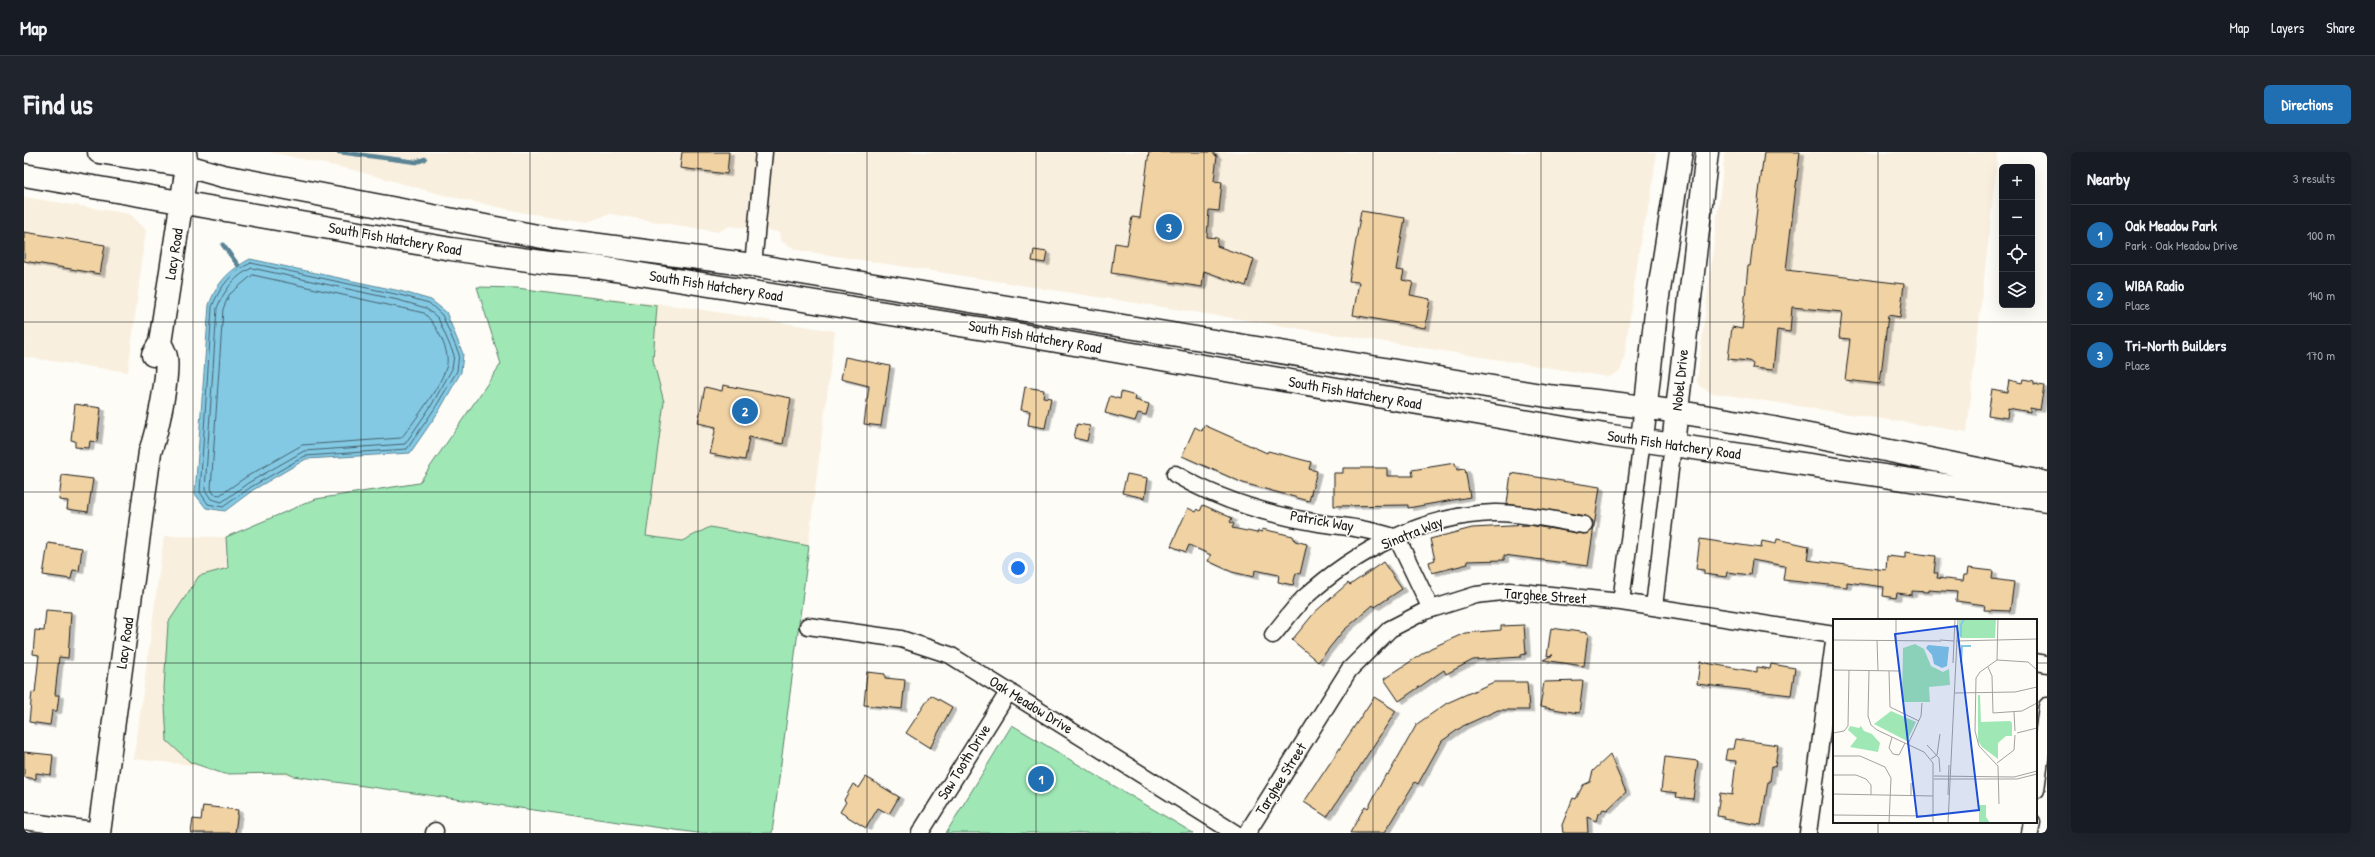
<!DOCTYPE html>
<html lang="en">
<head>
<meta charset="utf-8">
<style>
	body { margin:0; font-family:"Patrick Hand",sans-serif; background:#20242c; color:#f1f3f6 }
	.controls { position:absolute; right:12px; top:12px; display:grid; overflow:hidden; border-radius:6px; box-shadow:0 4px 16px #0002 }
	.controls button { width:36px; height:36px; display:grid; place-items:center; padding:0; border:0; border-bottom:1px solid #363941; background:#171b24; color:#f1f3f6; font:20px sans-serif }
	.you { position:absolute; left:994px; top:416px; width:14px; height:14px; margin:-10px; border:3px solid #fff; border-radius:50%; background:#1a73e8; box-shadow:0 0 0 6px #1a73e833 }
	.badge { display:grid; place-items:center; width:26px; height:26px; border-radius:50%; background:#1f6fb2; color:#fff; font-size:13px; font-weight:700 }
	.pin { position:absolute; translate:-50% -50%; border:2px solid #fff; box-shadow:0 1px 4px #0006 }
	.list { margin:0; padding:0; list-style:none }
	h2 { display:flex; justify-content:space-between; align-items:center; height:52px; margin:0; padding:0 16px; font-size:17px }
	h2 small { font-size:13px; font-weight:400; color:#9ea1a6 }
	.list li { display:grid; grid-template-columns:26px 1fr auto; gap:12px; align-items:center; box-sizing:border-box; height:60px; padding:0 16px; border-top:1px solid #363941 }
	.list b { display:block; font-size:15px; white-space:nowrap }
	.list p { margin:0; font-size:13px; white-space:nowrap; color:#9ea1a6 }
	.list em { font-size:13px; font-style:normal; color:#9ea1a6 }
	.icon { flex:none; width:22px; height:22px; fill:none; stroke:currentColor; stroke-width:2; stroke-linecap:round; stroke-linejoin:round }
	.map { position:relative; flex:none; width:2023px; height:681px; overflow:hidden; border-radius:6px }
	header { display:flex; align-items:center; gap:24px; box-sizing:border-box; height:56px; padding:0 20px; background:#171b24; border-bottom:1px solid #363941 }
	header strong { font-size:19px }
	nav { display:flex; gap:22px; margin-inline-start:auto; font-size:14px }
	.intro { display:flex; align-items:center; justify-content:space-between; box-sizing:border-box; height:96px; padding:0 24px }
	h1 { margin:0; font-size:28px }
	.button { padding:10px 18px; border-radius:6px; background:#1f6fb2; color:#fff; font-size:14px; font-weight:700 }
	main { display:flex; gap:24px; padding:0 24px }
	aside { flex:1; background:#171b24; border-radius:6px; box-shadow:0 4px 16px #0002 }
	.map>svg:first-child { display:block }
	.built { fill:#f9efde }
	.green { fill:#9fe8b6; stroke:#5e8269 }
	.water { fill:#83c9e4; stroke:#5a8494 }
	.lines { fill:none; stroke-linecap:round; stroke-linejoin:round }
	.shore { stroke:#45616c; stroke-width:1 }
	.stream { stroke:#5a8494; stroke-width:4.5 }
	.building { fill:#f0d2a3; stroke:#1c1c1c; filter:url(#shadow) }
	.street-casing { stroke:#1c1c1c; stroke-width:19 }
	.secondary-casing { stroke:#1c1c1c; stroke-width:25 }
	.street { stroke:#fdfcf7; stroke-width:16 }
	.secondary { stroke:#fdfcf7; stroke-width:22 }
	.grid { fill:none; stroke:#1c1c1c; stroke-width:1; stroke-opacity:0.55 }
	.labels { text-anchor:middle; stroke-width:3; stroke-linejoin:round; paint-order:stroke }
	.street-label { font-size:15px; fill:#1c1c1c; stroke:#fdfcf7 }
	.inset-river { fill:none; stroke:#83c9e4; stroke-width:2 }
	.inset-road { fill:none; stroke:#a3a29f; stroke-width:1 }
	.view { fill:#1d4ed8; fill-opacity:0.15; stroke:#1d4ed8; stroke-width:2 }
	.inset-edge { fill:none; stroke:#1c1c1c; stroke-width:2 }
</style>
</head>
<body>
<header>
<strong>Map</strong>
<nav><a>Map</a><a>Layers</a><a>Share</a></nav>
</header>
<div class="intro"><h1>Find us</h1><a class="button">Directions</a></div>
<main>
<div class="map">
<svg width="2023" height="681" viewBox="0 0 2023 681">
	<defs>
		<filter id="shadow"><feDropShadow dx="4.5" dy="2.5" stdDeviation="0" flood-color="#0004"/></filter>
	</defs>
	<rect width="100%" height="100%" fill="#fdfcf7"/>
	<filter id="ink" filterUnits="userSpaceOnUse"><feTurbulence type="fractalNoise" baseFrequency=".025" numOctaves="2"/><feDisplacementMap in="SourceGraphic" scale="8" xChannelSelector="R" yChannelSelector="G"/><feConvolveMatrix kernelMatrix="1 2 1 2 8 2 1 2 1" color-interpolation-filters="sRGB"/></filter>
	<g filter="url(#ink)">
		<path class="built" d="M245 0H1632L1627 48 1617 85 1600 207 1596 219 1585 225 773 98 757 89 755 80 706 74 694 80 586 62 563 70 501 61 423 44 329 18Z
			M1701 0H1974L1943 280 1689 241 1677 235 1673 229Z
			M0 45 106 62 122 78 104 220 0 205Z
			M493 136 661 155 811 179 748 681H673L269 624 110 607 140 384 202 385 292 347 395 331 477 212Z"/>
		<path class="green" d="M453 135 493 136 633 154 629 208 640 250 622 384 658 389 686 375 785 394 748 681H673L269 624 263 621 200 622 166 610 143 589 140 536 144 471 175 424 204 416 202 385 292 347 395 331 477 212Z
			M988 573 1169 681H922Z"/>
		<path class="water" d="M226 107 376 139 407 148 422 160 439 202 437 220 415 259 386 301 282 307 229 338 201 359 182 356 171 342 185 153C193 131 204 119 226 107Z"/>
		<g class="lines">
			<path class="shore" d="M227 111 376 143 405 151 418 163 435 202 433 219 411 256 383 297 281 304 227 335 199 355 184 352 176 340 188 155C195 136 208 119 227 111Z
				M228 116 374 148 402 156 414 166 430 203 428 217 407 254 381 292 280 299 224 331 198 350 187 347 181 338 193 156C200 139 211 123 228 116Z
				M229 123 400 161C411 171 428 200 422 216 415 236 391 269 377 286L278 293 222 325 196 343 190 342 187 337 199 157 205 143Z"/>
			<path class="stream" d="M315 0 392 10 401 7
				M199 93 214 113"/>
		</g>
		<path class="building" d="M658 0H705L703 22 656 16Z
			M1125 0H1190V3L1193 4 1190 29 1198 30 1195 59 1185 58 1183 85 1194 86 1193 94 1230 107 1222 134 1180 119 1178 135 1087 121 1091 91 1103 93 1108 65 1116 66Z
			M1740 0H1776L1762 118 1880 132 1876 165 1864 163 1856 232 1821 228 1826 187 1815 186 1818 160 1768 155 1766 180 1753 178 1749 218 1728 216 1729 212 1725 209 1704 207 1708 175 1718 177 1724 114H1726Z
			M1337 59 1381 66 1372 118 1380 119 1378 128 1389 130 1386 143 1406 147 1401 176 1329 163 1335 130 1325 129Z
			M0 80 81 93 76 122 0 109Z
			M1010 98 1023 100 1021 111 1008 109Z
			M821 205 866 214 857 274 840 272 845 234 817 227Z
			M1999 227 2010 229V232L2020 234 2016 258 2006 256V260L1984 256 1983 266 1964 263 1968 237 1983 240 1985 228 1998 231Z
			M699 233 767 246 759 292 725 285 721 308 686 302 692 275 674 271 681 235 698 239Z
			M1001 235 1020 238 1019 245 1027 246 1021 276 1004 273 1006 259 997 258Z
			M1097 240 1112 244 1111 248 1125 252 1122 263 1114 261 1111 269 1081 261 1086 244 1096 247Z
			M51 252 77 256 73 290 66 289 65 296 51 295V289L47 288Z
			M1053 272 1066 274 1063 289 1050 286Z
			M1180 273 1243 301 1244 299 1287 310 1285 317 1293 319 1285 349 1219 331 1158 304 1171 275 1178 279Z
			M1431 311 1433 318 1441 317 1446 345 1384 356V353L1310 354V321H1319V316H1363V324H1389L1388 318Z
			M1487 321 1576 335 1564 414 1480 403V408L1443 409 1444 412 1408 421 1405 410 1411 408 1406 387 1448 376 1505 373 1559 382 1568 379 1569 369 1562 364 1483 352Z
			M1103 322 1124 326 1121 346 1098 341Z
			M38 323 69 327 64 360 43 357 44 349 35 348Z
			M1179 353 1208 366 1206 370 1210 372 1208 376 1233 381 1234 379 1238 380V377L1269 384 1271 389 1283 392 1276 422 1272 421 1269 433 1254 430 1255 423 1231 418 1230 425 1208 420 1184 409 1187 403 1165 393 1162 400 1147 394 1164 356 1172 360 1174 357 1176 359Z
			M1676 387 1737 396 1738 389 1752 392 1753 387 1785 394 1783 408 1862 418 1863 404 1881 406V400L1912 404 1910 421H1914L1913 426 1939 429 1940 423H1943L1944 416 1969 419 1968 427 1990 430 1986 459 1960 458 1961 453 1932 449 1933 440 1904 438V440L1888 439V443L1873 441 1872 446 1859 444 1860 435 1823 430V435L1759 428 1761 414 1728 408 1726 423 1703 420 1702 425 1680 422V418L1672 417Z
			M24 391 58 396 55 419 49 418 47 427 19 423Z
			M1359 410 1378 437 1351 455 1349 453 1319 479 1294 510 1268 488 1291 460 1324 431 1326 433Z
			M22 458 47 460 44 506 35 505 31 543H35L33 559H28L26 573 5 570 8 540 11 541 15 503 9 502 11 478 20 479Z
			M1500 473 1502 502 1497 503V505L1449 508 1422 522 1420 518 1375 549 1360 527 1407 496 1441 481 1477 478V474Z
			M1527 476 1564 481 1560 514 1519 508 1529 503 1523 504Z
			M1676 510 1733 520V515L1746 517 1747 512 1771 516 1767 543 1673 532Z
			M843 520 861 522V526L881 528 878 557 840 553Z
			M1559 529 1555 561 1516 555 1520 530Z
			M1470 530H1503L1505 558H1474L1439 574 1418 589 1394 632 1391 630 1360 681H1326L1341 654 1344 656 1362 622 1364 623 1393 572 1423 551Z
			M907 543 928 555 906 596 882 581Z
			M1350 545 1372 559 1303 665 1280 650Z
			M1711 587 1754 593 1751 615 1748 614 1746 630H1744L1737 673 1700 667 1701 665 1693 664 1696 641 1708 643 1712 609 1701 608 1703 597H1709Z
			M0 600 29 603 27 623 12 621V627L0 625Z
			M1586 603 1602 640 1583 658 1579 657 1576 662H1574L1572 669 1563 665 1564 681H1539L1538 673 1549 646 1552 647 1559 633 1566 630 1569 619Z
			M1641 605 1674 609 1669 647 1652 645 1653 641 1637 639Z
			M842 625 875 645 865 662 854 656 842 676 816 660 822 650 820 648 829 632 835 636Z
			M179 654 214 658 211 681H167L169 667 177 668Z"/>
		<g class="lines">
			<defs>
				<path id="street" d="M729 113 740 0
					M1151 322C1195 348 1245 363 1295 371 1322 375 1347 377 1373 386L1407 457
					M1597 450 1618 288
					M1630 455 1649 292
					M784 474 877 487 926 503 1211 681
					M1249 483C1259 471 1269 457 1280 446 1331 399 1400 363 1470 361 1495 360 1534 369 1560 373
					M2012 510 2023 512
					M2012 638 2023 554
					M0 669 76 679
					M410 681 411 679
					M896 681 985 539
					M1223 681 1325 518 1366 477 1401 459 1452 443 1486 439 1597 450 1810 483
					M1784 681 1810 490
					M2006 681 2008 670"/>
				<path id="secondary" d="M75 0 163 14 199 24 529 87 729 113 1523 244C1692 259 1857 298 2023 331
					M0 23 427 97 525 111 572 115 992 182 1581 283 2023 348
					M129 203 136 191 163 14 161 1
					M1618 288 1633 151 1657 0
					M1649 292 1683 0
					M75 681 126 300C133 280 145 226 142 205 141 200 138 195 136 191"/>
			</defs>
			<use href="#street" class="street-casing"/>
			<use href="#secondary" class="secondary-casing"/>
			<use href="#street" class="street"/>
			<use href="#secondary" class="secondary"/>
		</g>
	</g>
	<path class="grid" d="M169 0V681M337 0V681M506 0V681M674 0V681M843 0V681M1012 0V681M1180 0V681M1349 0V681M1517 0V681M1686 0V681M1854 0V468M0 170H2023M0 340H2023M0 511H1810M2012 511H2023M1854 670V681"/>
	<g class="labels">
		<g class="street-label">
			<text transform="translate(371 87) rotate(10)" y="5">South Fish Hatchery Road</text>
			<text transform="translate(150 102) rotate(-81)" y="5">Lacy Road</text>
			<text transform="translate(692 134) rotate(9)" y="5">South Fish Hatchery Road</text>
			<text transform="translate(1011 185) rotate(10)" y="5">South Fish Hatchery Road</text>
			<text transform="translate(1656 228) rotate(-84)" y="5">Nobel Drive</text>
			<text transform="translate(1331 241) rotate(10)" y="5">South Fish Hatchery Road</text>
			<text transform="translate(1650 293) rotate(8)" y="5">South Fish Hatchery Road</text>
			<text transform="translate(1298 369) rotate(10)" y="5">Patrick Way</text>
			<text transform="translate(1388 381) rotate(-22)" y="5">Sinatra Way</text>
			<text transform="translate(1521 444) rotate(4)" y="5">Targhee Street</text>
			<text transform="translate(101 491) rotate(-82)" y="5">Lacy Road</text>
			<text transform="translate(1007 553) rotate(32)" y="5">Oak Meadow Drive</text>
			<text transform="translate(940 610) rotate(-58)" y="5">Saw Tooth Drive</text>
			<text transform="translate(1257 627) rotate(-58)" y="5">Targhee Street</text>
		</g>
	</g>
	<g transform="translate(1809 467)">
		<rect width="204" height="204" fill="#fdfcf7"/>
		<path d="M126 0H163L162 19H128L125 15ZM82 25 91 30 98 47 110 53 116 50 117 66 96 68 97 83H69L70 29ZM145 76H147L148 103 177 102 179 104V117H173L165 124V140L149 128 145 122ZM58 92 83 103 74 122 41 105ZM17 107 26 109 28 107 31 112 39 115 47 124 45 133 17 128 24 119 15 111ZM146 186H153V198L157 204H146Z" fill="#9fe8b6"/>
		<path d="M95 26 116 28 114 47 109 49 101 45 99 36 93 29Z" fill="#83c9e4"/>
		<path class="inset-river" d="M128 18V6L131 0M128 44 129 27H138"/>
		<path class="inset-road" d="M165 0 164 41 147 53 143 59 142 112 146 127 165 147 166 185M0 21 108 22M44 21 45 52M63 21V0M107 21 121 22M123 22 204 20M164 41 195 43 204 51M120 44 122 0M155 48 159 57 160 94 189 92 204 84M0 51 67 52M36 52 35 97 38 106 44 111 91 133 100 144V204M56 52 57 88 86 102M122 74 182 73 204 68M181 93 182 112M0 114 11 112 15 107 16 51M184 114 204 109M59 118 56 129 60 135 66 136 72 124M75 125 88 97 89 84M94 126 106 139 107 153M0 137H27L52 148 58 159 56 204M98 140 104 136 107 115M164 144 181 131 182 116M0 156H23L33 160 38 166V176M101 157 181 158 204 152M101 160H184L204 155M78 164V177M0 175 100 177M115 176 116 146M0 196 100 197M115 204 125 0"/>
		<path class="view" d="M124 7 146 191 84 198 62 15Z"/>
		<rect width="204" height="204" class="inset-edge"/>
	</g>
</svg>
<div class="controls">
<button>+</button>
<button>−</button>
<button><svg class="icon" aria-label="locate" viewBox="0 0 24 24"><circle cx="12" cy="12" r="6"/><path d="M12 2v4M12 18v4M2 12h4M18 12h4"/></svg></button>
<button><svg class="icon" aria-label="layers" viewBox="0 0 24 24"><path d="M12 4l9 5-9 5-9-5zM3 14l9 5 9-5"/></svg></button>
</div>
<div class="you"></div>
<div class="pin badge" style="left:1017px;top:627px">1</div>
<div class="pin badge" style="left:721px;top:259px">2</div>
<div class="pin badge" style="left:1145px;top:75px">3</div>
</div>
<aside>
<h2>Nearby<small>3 results</small></h2>
<ul class="list">
<li><span class="badge">1</span><div><b>Oak Meadow Park</b><p>Park · Oak Meadow Drive</p></div><em>100 m</em></li>
<li><span class="badge">2</span><div><b>WIBA Radio</b><p>Place</p></div><em>140 m</em></li>
<li><span class="badge">3</span><div><b>Tri-North Builders</b><p>Place</p></div><em>170 m</em></li>
</ul>
</aside>
</main>
</body>
</html>
